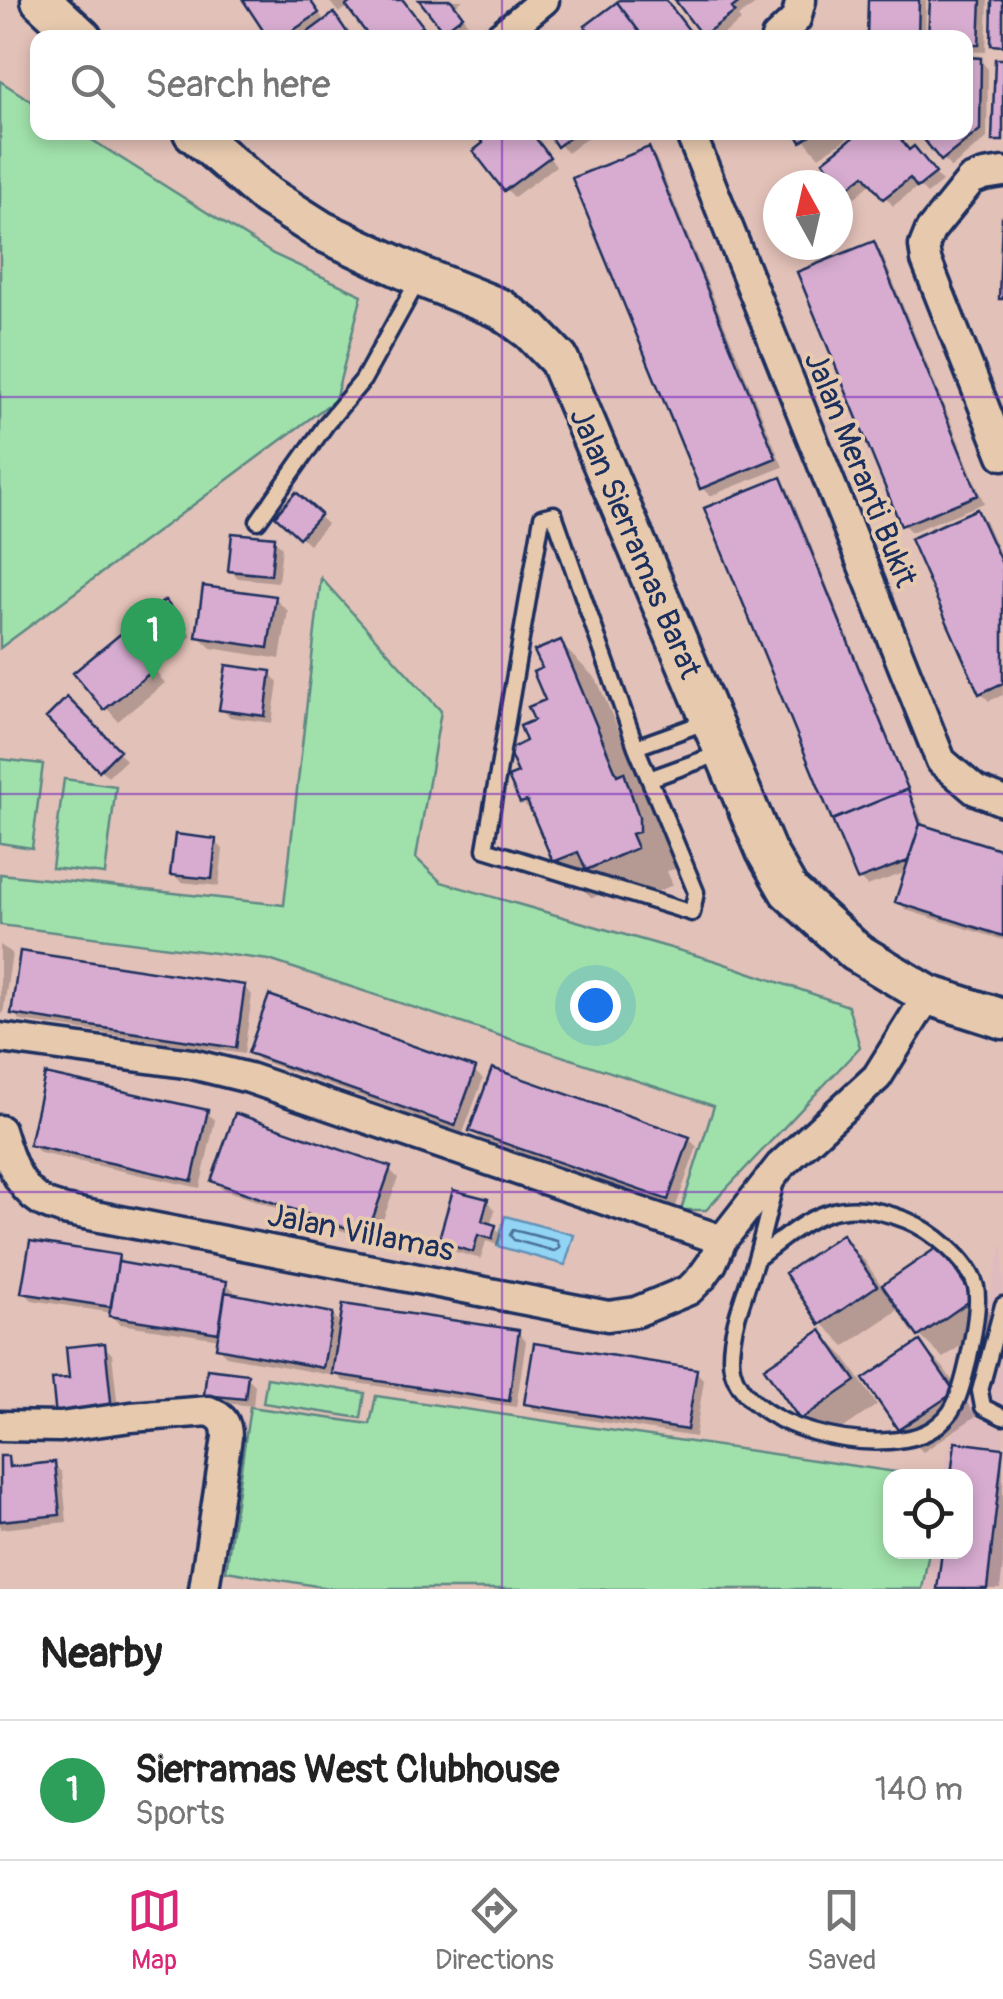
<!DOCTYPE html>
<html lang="en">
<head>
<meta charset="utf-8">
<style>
	body { margin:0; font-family:Pangolin,sans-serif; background:#f6f6f6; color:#222 }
	.controls { position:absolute; right:30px; bottom:30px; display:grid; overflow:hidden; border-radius:20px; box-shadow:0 5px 15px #0003 }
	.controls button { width:90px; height:90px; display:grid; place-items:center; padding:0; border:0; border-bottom:2px solid #e0e0e0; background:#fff; color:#222; font:50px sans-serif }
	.compass { position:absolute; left:763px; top:170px; width:90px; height:90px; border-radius:50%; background:#fff; box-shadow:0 5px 15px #0003; rotate:352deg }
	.you { position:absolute; left:595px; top:1005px; width:35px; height:35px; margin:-25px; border:8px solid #fff; border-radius:50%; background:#1a73e8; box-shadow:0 0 0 15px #1a73e833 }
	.badge { display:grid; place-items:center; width:65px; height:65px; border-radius:50%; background:#db2777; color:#fff; font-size:32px; font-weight:700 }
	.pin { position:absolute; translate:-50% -82px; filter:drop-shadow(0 2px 5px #0008) }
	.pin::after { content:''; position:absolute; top:52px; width:35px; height:30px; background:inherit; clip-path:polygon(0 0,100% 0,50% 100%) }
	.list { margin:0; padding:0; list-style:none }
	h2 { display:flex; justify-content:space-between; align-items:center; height:130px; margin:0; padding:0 40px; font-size:42px }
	h2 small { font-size:32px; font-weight:400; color:#767676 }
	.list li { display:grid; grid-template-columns:65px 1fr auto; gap:30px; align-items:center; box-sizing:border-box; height:140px; padding:0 40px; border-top:2px solid #e0e0e0 }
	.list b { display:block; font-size:38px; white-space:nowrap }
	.list p { margin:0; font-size:32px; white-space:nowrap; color:#767676 }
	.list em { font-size:32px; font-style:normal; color:#767676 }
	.icon { flex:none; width:55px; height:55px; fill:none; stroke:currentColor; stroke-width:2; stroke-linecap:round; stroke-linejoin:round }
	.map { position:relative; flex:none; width:1003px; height:1589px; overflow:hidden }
	.search { position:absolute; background:#fff; box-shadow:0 5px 15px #0003; left:30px; right:30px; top:30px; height:110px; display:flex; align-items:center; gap:25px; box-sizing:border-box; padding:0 35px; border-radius:20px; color:#767676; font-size:38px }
	.sheet { height:270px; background:#fff }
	nav { display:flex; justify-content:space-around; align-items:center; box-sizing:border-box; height:140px; border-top:2px solid #e0e0e0; background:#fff; font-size:28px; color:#767676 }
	nav a { display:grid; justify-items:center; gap:5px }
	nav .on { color:#db2777 }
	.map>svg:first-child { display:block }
	.built { fill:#dfbbbf }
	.green { fill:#a0e1ab; stroke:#5e8884; stroke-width:2.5 }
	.water { fill:#92d4f4; stroke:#6292b8; stroke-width:2.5 }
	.shadow { fill:#0003 }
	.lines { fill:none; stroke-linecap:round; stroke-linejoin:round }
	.shore { stroke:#4b719a; stroke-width:2.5 }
	.building { fill:#d7acd0; stroke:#1b2f5e; stroke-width:2.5 }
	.lane-casing { stroke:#1b2f5e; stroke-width:21 }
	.street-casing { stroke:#1b2f5e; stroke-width:35 }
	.secondary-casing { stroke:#1b2f5e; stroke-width:45 }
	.lane { stroke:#e7caae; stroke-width:14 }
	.street { stroke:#e7caae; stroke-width:28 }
	.secondary { stroke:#e7caae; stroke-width:38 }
	.grid { fill:none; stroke:#7b2cbf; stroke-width:2.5; stroke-opacity:0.55 }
	.labels { text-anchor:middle; stroke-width:8; stroke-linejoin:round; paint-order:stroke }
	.street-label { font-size:32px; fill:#1b2f5e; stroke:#e7caae }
</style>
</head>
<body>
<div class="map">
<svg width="1003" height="1589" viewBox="0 0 1003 1589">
	<rect width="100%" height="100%" fill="#e2c1b8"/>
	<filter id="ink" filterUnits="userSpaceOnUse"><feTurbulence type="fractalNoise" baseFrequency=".01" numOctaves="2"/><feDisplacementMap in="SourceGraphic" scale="20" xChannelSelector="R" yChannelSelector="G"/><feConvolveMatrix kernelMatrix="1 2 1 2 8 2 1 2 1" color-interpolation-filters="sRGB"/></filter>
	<g filter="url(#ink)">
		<path class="built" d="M1003 1242V1589H922L929 1552H966V1476H942Z"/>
		<path class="green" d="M0 81 37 105 38 132 81 133 273 254 362 295 335 400 0 648Z
			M321 578 441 711 416 858 441 882 716 961 848 1006 860 1047 706 1210H681L714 1106 269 960 0 925V874L284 905Z
			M0 759 43 764 32 848 0 843Z
			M64 779 116 786 105 874 52 868Z
			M267 1378 365 1393 361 1418 263 1403Z
			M376 1396 923 1476H890V1552H929L922 1589H334L226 1571 250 1407 370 1424Z"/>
		<path class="water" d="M505 1216 574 1235 565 1265 497 1246Z"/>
		<path class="shadow" d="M246 0H310L326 23 334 17 351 38H271Z
			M328 0H402L429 35 425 38H373L349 6 339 13Z
			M423 0H463L455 6 469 25 453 37Z
			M678 0H761L738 17 741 21 718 38H706Z
			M871 0H926L925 38H869Z
			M932 0H988L986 52 966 51V38Z
			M966 59 980 60 988 69 987 138 951 168 921 132H966Z
			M530 132 556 166 514 197 506 189Z
			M550 132H595L567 153Z
			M798 132H857L819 157Z
			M872 138 922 157 942 182 927 194 919 186 893 206 873 182 855 197 826 162Z
			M648 149 656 158 783 467 710 496 702 488Z
			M873 244 881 252 984 503 911 532 903 524Z
			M780 480 788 488 925 828 1003 853V940L906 910 898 901 907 872 867 886 859 878Z
			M296 496 327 524 309 544 278 516Z
			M977 512 985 520 1003 561V695L989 701 981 693Z
			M273 539 282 547 278 582 238 578 230 570Z
			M275 599 288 611 280 659 211 648 198 636Z
			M173 611 192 636 163 659 156 651Z
			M560 643 597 680 647 798 660 812 675 856V869L667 871 673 885 625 905 610 890 592 898 555 861 537 817 522 802 521 775 537 721 548 701 545 670Z
			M136 647 165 683 118 721 76 673Z
			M270 674 278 682 272 723 230 717 221 709Z
			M67 701 126 760 108 777 49 718Z
			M215 841 223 849 219 886 181 882 173 874Z
			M0 945 12 953 3 1014 0 1013Z
			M244 987 252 995 244 1054 21 1021 13 1013Z
			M251 1052 474 1071 483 1079 463 1133 259 1060Z
			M206 1112 215 1120 200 1188 40 1153 32 1144Z
			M472 1130 689 1139 697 1147 676 1206 480 1138Z
			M390 1170 398 1178 375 1242 222 1189 214 1181Z
			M487 1201 495 1210 490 1226 503 1235 500 1246 486 1241 481 1259 449 1250 441 1242Z
			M841 1238 865 1261 883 1288 939 1250 962 1273 996 1322 943 1358 919 1335 901 1308 845 1346 822 1323Z
			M118 1257 127 1266 226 1283 234 1291 233 1296 332 1315 342 1325 518 1333 526 1341 516 1407 343 1381 332 1369 330 1375 226 1356 218 1348 220 1339 120 1324 112 1315V1313L32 1300 24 1292Z
			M821 1333 844 1356 877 1405 825 1441 801 1418Z
			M920 1344 943 1367 976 1416 923 1452 900 1429 866 1380Z
			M104 1346 112 1354 119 1418 72 1380Z
			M696 1372 704 1380 695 1437 535 1411 527 1403Z
			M247 1377 255 1385 253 1406 215 1402 207 1394Z
			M957 1444 1003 1450V1564L1000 1589H940L944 1552H966V1476H954Z
			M7 1458 16 1469 54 1464 62 1473 67 1522 0 1529V1459Z"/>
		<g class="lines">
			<path class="shore" d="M513 1230 557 1241 560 1248 554 1251 514 1240 510 1235Z"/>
		</g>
		<path class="building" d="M243 0H310L319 13 282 38H268Z
			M353 0H403L423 26 407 38H370L346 6Z
			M419 0H451L463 16 443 31Z
			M619 0H666L695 38H644L617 2Z
			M675 0H742L732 8 735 12 702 36Z
			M868 0H919L918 38H867Z
			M930 0H981L979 45H966V38H928Z
			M992 0H1003V46L991 45Z
			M617 2 644 38H594L585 26Z
			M334 13 351 38H300Z
			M966 57 981 58 980 130 941 161 918 132H966Z
			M995 59H1003V141H992Z
			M476 132H531L550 157 504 191 473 151 483 143Z
			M547 132H577L557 147Z
			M795 132H815L801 142Z
			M860 132H869L871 136 875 132H895L909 150 914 146 936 173 917 188 910 178 883 199 864 175 845 190 823 161Z
			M649 147 776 458 700 489 572 178Z
			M1002 217H1003V299H999Z
			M874 241 978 495 901 526 797 272Z
			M781 477 908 789 832 820 704 508Z
			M296 492 321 514 299 538 275 516Z
			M977 509 1003 566V683L979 694 910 539Z
			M232 533 275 537 271 575 228 571Z
			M203 586 276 596 268 648 196 637Z
			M165 600 186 627 154 652 132 626Z
			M124 631 155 669 104 710 73 673Z
			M561 640 617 775 624 772 639 817V832L631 834 637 848 586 870 578 852 553 862 527 801 520 803 508 777 518 773 508 750 526 741 520 726 534 720 528 707 545 700 533 672 542 668 534 651Z
			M226 665 271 671 265 716 219 710Z
			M67 697 120 750 99 771 46 718Z
			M908 789 920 824 908 861 857 880 832 820Z
			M920 824 1003 850V936L895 902Z
			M175 834 216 839 212 879 170 875Z
			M20 951 245 985 236 1048 11 1014Z
			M269 995 476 1068 455 1126 248 1053Z
			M492 1068 690 1137 668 1200 469 1131Z
			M45 1074 208 1110 192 1181 29 1145Z
			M235 1113 391 1167 367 1235 211 1181Z
			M453 1190 488 1199 482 1221 496 1225 492 1239 478 1235 473 1252 438 1242Z
			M842 1234 877 1286 820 1325 785 1273Z
			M30 1241 119 1255 111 1307 21 1293Z
			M939 1246 974 1298 918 1337 882 1285Z
			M118 1262 227 1281 219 1333 109 1316Z
			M225 1292 333 1313 323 1368 216 1348Z
			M343 1304 519 1330 509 1401 332 1374Z
			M821 1330 856 1381 800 1420 764 1368Z
			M920 1341 955 1392 898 1430 863 1379Z
			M105 1343 112 1411 56 1417 52 1379 69 1378 66 1347Z
			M534 1343 697 1369 687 1430 524 1404Z
			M207 1369 248 1374 245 1399 204 1395Z
			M955 1442 1003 1448 987 1589H937L942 1552H966V1476H951Z
			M0 1456H8L9 1467 55 1462 60 1515 0 1521Z"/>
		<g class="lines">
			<defs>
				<path id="lane" d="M554 514 636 747 696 892 692 913 485 849 542 517Z
					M258 521 327 423 363 380 420 277
					M636 747 711 720
					M649 779 724 752
					M756 1259C810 1217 836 1193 906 1220 931 1230 969 1260 976 1287 981 1309 965 1385 954 1406 950 1414 941 1423 934 1428 884 1462 730 1429 731 1357 731 1325 746 1292 755 1262 763 1235 769 1208 776 1181
					M1003 1305 980 1391 983 1407 1003 1417"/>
				<path id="street" d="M498 38 544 0
					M776 38 796 19 801 0
					M690 132 941 761 975 790 1003 801
					M1003 172 984 175 971 180 930 231 924 246 926 260 1003 455
					M0 1038 192 1064 249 1078 722 1240
					M0 1130C8 1156 16 1185 41 1201 47 1205 57 1207 64 1210L608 1316 636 1312 689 1290 702 1277 712 1263 722 1240 780 1166 877 1077 928 995
					M0 1426 60 1427 131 1417 209 1411C223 1417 227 1423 227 1437L204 1589"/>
				<path id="secondary" d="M41 0 82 38
					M193 132 267 196 322 231 421 277 501 309 531 331 559 360 766 851 789 891 856 952 928 995 1003 1019"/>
			</defs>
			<use href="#lane" class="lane-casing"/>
			<use href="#street" class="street-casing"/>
			<use href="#secondary" class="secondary-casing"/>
			<use href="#lane" class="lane"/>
			<use href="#street" class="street"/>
			<use href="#secondary" class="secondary"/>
		</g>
	</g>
	<path class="grid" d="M502 0V38M502 132V1589M0 397H1003M0 794H1003M0 1192H1003"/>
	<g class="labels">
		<g class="street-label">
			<text transform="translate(861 469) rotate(68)" y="11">Jalan Meranti Bukit</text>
			<text transform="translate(636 543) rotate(67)" y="11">Jalan Sierramas Barat</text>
			<text transform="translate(361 1232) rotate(11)" y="11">Jalan Villamas</text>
		</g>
	</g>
</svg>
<div class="controls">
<button><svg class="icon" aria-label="locate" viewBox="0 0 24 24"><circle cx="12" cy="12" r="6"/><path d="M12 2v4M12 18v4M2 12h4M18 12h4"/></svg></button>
</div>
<svg class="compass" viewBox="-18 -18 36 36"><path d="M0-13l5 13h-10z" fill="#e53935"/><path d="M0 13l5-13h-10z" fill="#767676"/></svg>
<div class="you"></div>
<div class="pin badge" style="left:153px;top:680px;background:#2e9e5b">1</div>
<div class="search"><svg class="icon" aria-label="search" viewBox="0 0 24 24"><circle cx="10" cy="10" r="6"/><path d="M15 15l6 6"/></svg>Search here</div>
</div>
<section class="sheet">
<h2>Nearby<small></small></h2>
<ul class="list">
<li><span class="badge" style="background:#2e9e5b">1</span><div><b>Sierramas West Clubhouse</b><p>Sports</p></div><em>140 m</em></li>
</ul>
</section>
<nav>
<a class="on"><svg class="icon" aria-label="map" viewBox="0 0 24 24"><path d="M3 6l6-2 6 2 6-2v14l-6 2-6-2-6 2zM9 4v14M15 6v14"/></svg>Map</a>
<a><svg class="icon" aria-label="directions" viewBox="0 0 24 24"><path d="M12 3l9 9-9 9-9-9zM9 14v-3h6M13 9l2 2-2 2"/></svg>Directions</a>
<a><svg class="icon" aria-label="saved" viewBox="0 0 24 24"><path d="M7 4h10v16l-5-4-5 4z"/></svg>Saved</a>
</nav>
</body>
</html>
